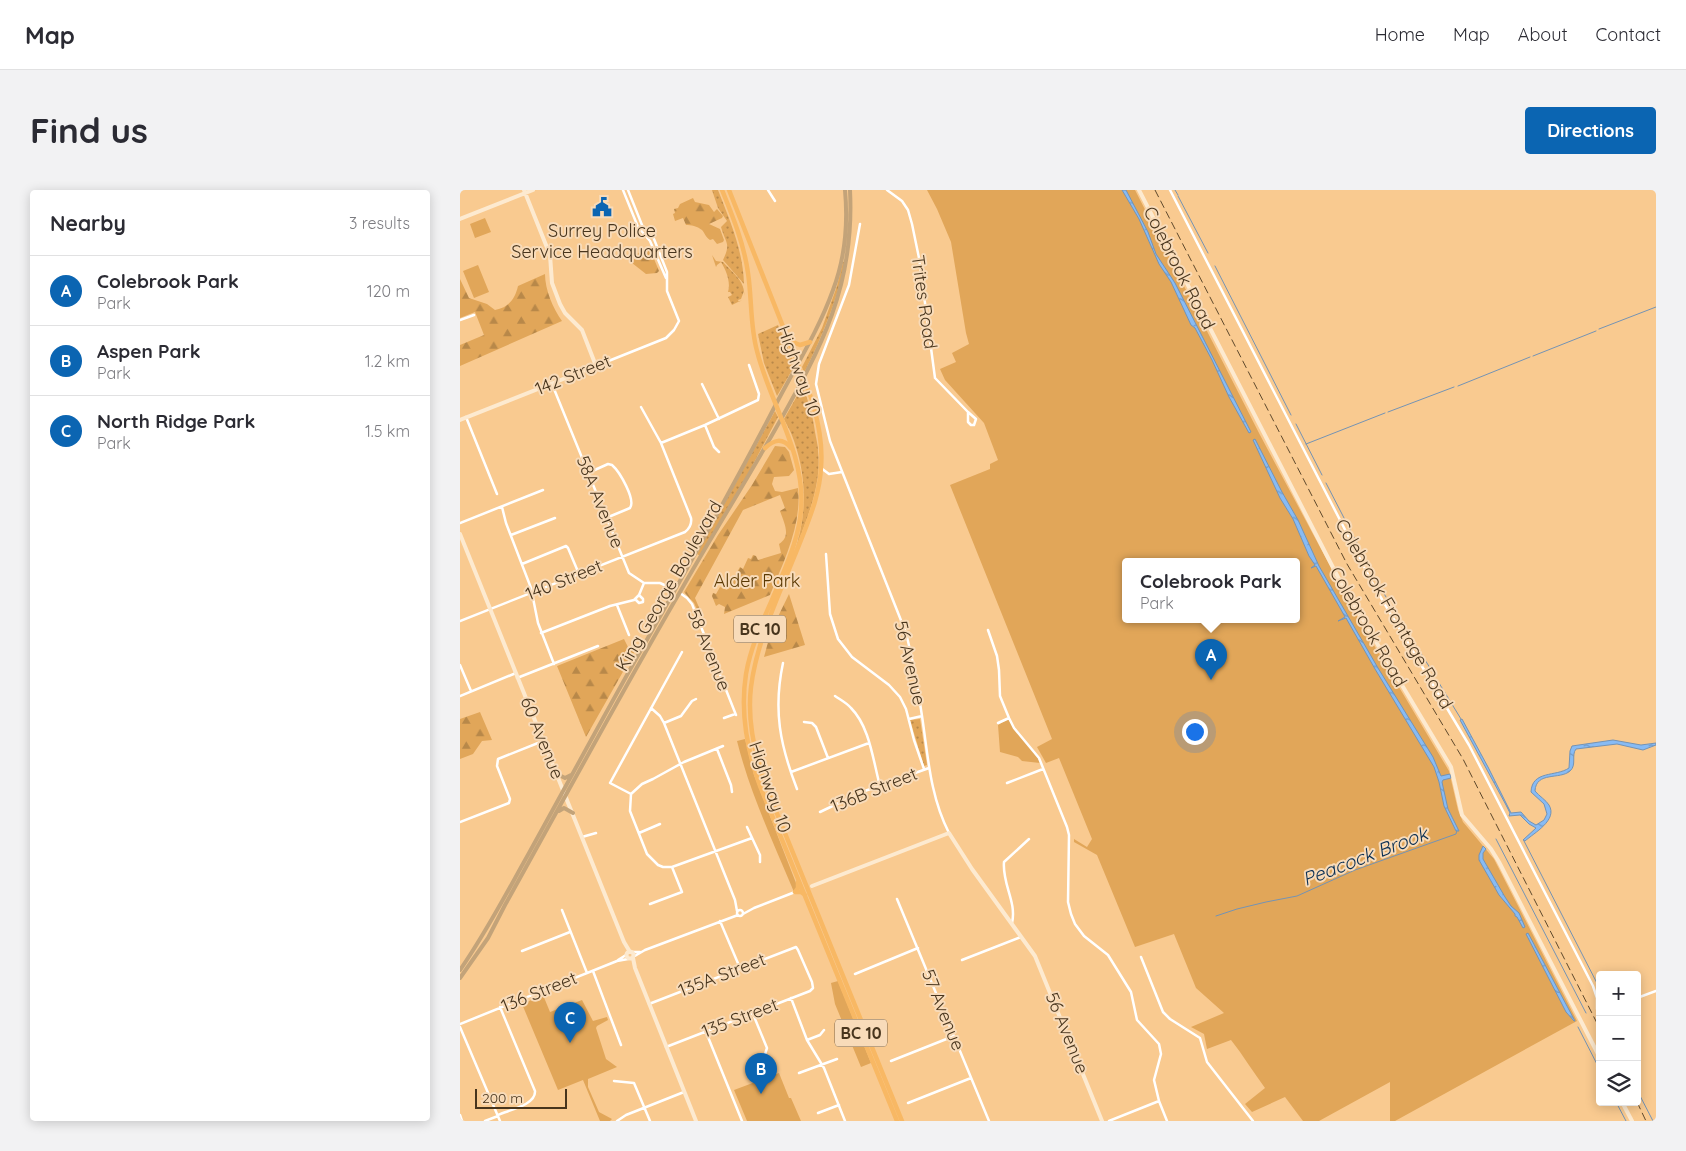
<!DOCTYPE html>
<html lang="en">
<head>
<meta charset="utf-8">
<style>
	body { margin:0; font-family:Quicksand,sans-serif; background:#f2f2f3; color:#2b2b33 }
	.controls { position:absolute; right:15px; bottom:15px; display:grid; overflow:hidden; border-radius:5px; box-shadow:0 2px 12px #0003 }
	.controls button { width:45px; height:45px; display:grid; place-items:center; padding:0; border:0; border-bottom:1px solid #e1e1e2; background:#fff; color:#2b2b33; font:25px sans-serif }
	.scale { position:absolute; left:15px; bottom:12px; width:92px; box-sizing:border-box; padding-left:5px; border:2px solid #48351d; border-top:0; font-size:14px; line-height:18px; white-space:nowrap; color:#48351d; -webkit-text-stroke:4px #f8dbb9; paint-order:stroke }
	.you { position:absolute; left:734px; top:541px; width:18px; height:18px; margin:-12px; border:4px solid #fff; border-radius:50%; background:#1a73e8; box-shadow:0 0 0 8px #1a73e833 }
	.badge { display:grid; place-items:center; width:32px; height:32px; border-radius:50%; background:#0b65b2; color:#fff; font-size:16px; font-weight:700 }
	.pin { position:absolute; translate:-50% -41px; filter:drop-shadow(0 1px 2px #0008) }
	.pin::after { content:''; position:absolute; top:26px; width:18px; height:15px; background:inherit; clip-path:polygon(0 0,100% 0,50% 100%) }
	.popup { position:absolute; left:662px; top:368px; width:178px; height:65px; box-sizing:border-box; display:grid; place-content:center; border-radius:5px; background:#fff; filter:drop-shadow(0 1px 4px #0005); font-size:16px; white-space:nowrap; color:#7c7c81 }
	.popup b { font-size:19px; color:#2b2b33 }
	.popup::after { content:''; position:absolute; left:50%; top:100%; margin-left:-10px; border:10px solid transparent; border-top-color:#fff }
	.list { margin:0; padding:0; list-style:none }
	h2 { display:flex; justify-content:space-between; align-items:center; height:65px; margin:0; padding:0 20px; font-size:21px }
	h2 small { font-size:16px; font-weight:400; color:#7c7c81 }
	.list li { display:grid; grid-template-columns:32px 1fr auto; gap:15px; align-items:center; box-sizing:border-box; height:70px; padding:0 20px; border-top:1px solid #e1e1e2 }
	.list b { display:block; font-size:19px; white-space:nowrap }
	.list p { margin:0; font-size:16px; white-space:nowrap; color:#7c7c81 }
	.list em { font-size:16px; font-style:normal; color:#7c7c81 }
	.icon { flex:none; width:28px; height:28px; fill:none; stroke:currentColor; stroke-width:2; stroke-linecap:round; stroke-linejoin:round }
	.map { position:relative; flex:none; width:1196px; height:931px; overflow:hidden; border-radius:5px }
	header { display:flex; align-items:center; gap:30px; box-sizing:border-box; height:70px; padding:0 25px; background:#fff; border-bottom:1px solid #e1e1e2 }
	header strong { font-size:24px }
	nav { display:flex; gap:28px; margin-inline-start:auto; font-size:18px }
	.intro { display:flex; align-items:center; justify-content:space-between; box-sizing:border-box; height:120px; padding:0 30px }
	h1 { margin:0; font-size:35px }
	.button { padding:12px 22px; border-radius:5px; background:#0b65b2; color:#fff; font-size:18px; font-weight:700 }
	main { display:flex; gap:30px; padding:0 30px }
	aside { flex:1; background:#fff; border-radius:5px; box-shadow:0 2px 12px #0003 }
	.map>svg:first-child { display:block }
	.grass { fill:url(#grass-dots) }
	.forest { fill:url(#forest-firs) }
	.park { fill:#e1a659; fill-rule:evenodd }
	.water { fill:url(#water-ripples); stroke:#7493b4 }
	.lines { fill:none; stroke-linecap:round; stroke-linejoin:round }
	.stream { stroke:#7493b4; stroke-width:1 }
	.street { stroke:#fff; stroke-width:2.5 }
	.secondary { stroke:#fdead0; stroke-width:4 }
	.primary { stroke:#c3a379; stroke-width:4 }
	.highway { stroke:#f8b864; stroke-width:4.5 }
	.rail { stroke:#5f492c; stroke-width:1; stroke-dasharray:8 4; stroke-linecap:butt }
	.labels { text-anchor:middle; stroke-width:4; stroke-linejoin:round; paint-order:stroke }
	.shield { fill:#f8dbb9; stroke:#7d674c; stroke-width:1 }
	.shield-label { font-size:16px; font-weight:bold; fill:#48351d }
	.poi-label { font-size:18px; fill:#48351d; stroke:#f8dbb9 }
	.street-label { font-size:18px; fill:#48351d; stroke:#f8dbb9 }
	.park-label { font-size:18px; fill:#5b3903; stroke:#f8dbb9 }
	.water-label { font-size:19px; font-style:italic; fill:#082e53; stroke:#f8dbb9 }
</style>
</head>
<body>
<header>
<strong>Map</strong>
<nav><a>Home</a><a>Map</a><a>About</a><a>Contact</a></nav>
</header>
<div class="intro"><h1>Find us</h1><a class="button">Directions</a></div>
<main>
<aside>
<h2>Nearby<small>3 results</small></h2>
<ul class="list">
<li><span class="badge">A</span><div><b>Colebrook Park</b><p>Park</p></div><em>120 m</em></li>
<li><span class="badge">B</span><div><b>Aspen Park</b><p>Park</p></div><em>1.2 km</em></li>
<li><span class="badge">C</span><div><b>North Ridge Park</b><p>Park</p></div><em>1.5 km</em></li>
</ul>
</aside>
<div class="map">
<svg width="1196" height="931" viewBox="0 0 1196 931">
	<defs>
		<pattern id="grass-dots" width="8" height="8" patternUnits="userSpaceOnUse" patternTransform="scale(1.25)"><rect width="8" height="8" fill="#e1a659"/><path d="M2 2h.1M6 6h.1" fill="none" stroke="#b88849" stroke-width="1.8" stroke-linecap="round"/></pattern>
		<pattern id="forest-firs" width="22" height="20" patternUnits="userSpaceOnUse" patternTransform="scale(1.25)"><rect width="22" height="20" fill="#e1a659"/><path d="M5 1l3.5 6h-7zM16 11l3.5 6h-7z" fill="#b88849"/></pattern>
		<pattern id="water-ripples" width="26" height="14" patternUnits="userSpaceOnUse" patternTransform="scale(1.25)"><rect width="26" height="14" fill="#87bbf5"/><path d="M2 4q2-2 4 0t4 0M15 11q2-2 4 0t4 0" fill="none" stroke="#7099c6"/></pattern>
	</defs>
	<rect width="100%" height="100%" fill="#f9ca90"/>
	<path class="grass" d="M252 0H258C270 31 283 60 284 94L263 70C271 53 266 54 261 37L267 31 258 18Z
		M252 65 256 71 263 72C272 82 286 92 284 106V101L281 109 278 110 279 112 282 110 272 115 268 107 272 105 270 102H268C271 92 266 80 261 72L257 75 256 77Z
		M383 72H385C377 111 362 147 344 183L342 177 362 138 377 96Z
		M318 135 335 175 317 206 304 173 298 144Z
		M342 197C349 210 353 227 355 242 356 248 358 255 358 261 362 296 346 331 334 363 348 324 347 282 331 243 329 238 326 234 324 229Z
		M315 221 318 227 288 284 240 366 237 364Z
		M460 529 467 575 464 576 450 530Z"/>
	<path class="forest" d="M233 8 235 12 249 15 254 22 257 19 263 26 262 28 249 34 260 39 264 50 263 52 257 54 253 49 250 50C245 47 245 43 242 40 237 36 231 35 226 35L223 28 215 31 213 24 215 23 214 19 218 18 220 14Z
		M190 59 199 81 197 83 186 84 172 73 178 63Z
		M85 84C85 100 93 118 102 131L0 176V155L24 145 15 122 0 128V89L9 108 27 114 35 120C49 117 55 109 58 96Z
		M315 256 325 257 329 262 334 280 329 286 314 287 312 294 315 301 322 302 338 298C342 335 324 371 310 405L264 424 265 417 259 414 256 416 252 406 253 403 256 404 260 397 267 400 280 377 283 379 288 368 291 369 293 365 296 366 298 370 321 363 319 354C331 346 325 335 320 321L325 318 320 305 283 320 235 408 243 427 241 428 234 413 224 402 258 345 292 295Z
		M329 404 345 455 304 467 311 441Z
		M164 449 169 459 177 457 126 547 97 476Z
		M20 522 32 550 22 551 13 564 0 569V529Z"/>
	<path class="park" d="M467 0H675L800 245 899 430 989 581 998 620 1003 632 1034 669 1117 831 935 931H930V892L859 931H843L825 907 792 922 785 914 805 898C793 882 783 865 771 850L747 859 744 844 731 837 764 823 736 798 714 744 675 757 637 665 614 652V649L627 657 632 649 599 568 586 573 577 557 592 549 490 295 530 279V274L538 270 524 233 485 190 480 179 496 172 492 163 509 154 506 143 491 52 477 19ZM666 371H836V429H666Z
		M25 28 31 42 15 48 10 34Z
		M18 75 29 102 14 108 3 81Z
		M548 529 578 568 580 573 562 571 558 567 540 562 538 535Z
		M285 549 294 585 336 693 337 698 334 702C313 652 290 603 277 551Z
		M378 791 411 873 401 877 375 814 371 793Z
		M83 805 90 822 122 810 133 831 147 827 148 830 137 836 136 838 146 869 157 877 128 889V897L139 922 152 929 150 931H140L123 890 98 900 62 814Z
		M319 883 329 908H331L341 931H287L274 900Z"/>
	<path class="water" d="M662 0H666L688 42 696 64 715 93 791 242 789 243 769 207 752 170 735 138 731 135 711 92 699 74 679 29Z
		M795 249 822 302 838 330 859 376 918 478 973 567 981 586 990 584 991 588 983 590 982 592 988 619 999 641H996L984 616 979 592 974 577 915 479 886 428 878 431 885 427 884 425 856 376 851 378 855 375 849 366 833 329 820 308 793 250Z
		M1002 529 1028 577 1051 623 1061 622 1069 631 1076 635 1084 630 1087 624 1084 614 1071 602C1072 580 1096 587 1109 578L1110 561 1112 556 1153 550 1181 555 1196 553V555L1183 560 1157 554 1116 559C1111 565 1117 575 1110 581 1100 590 1076 581 1075 601 1079 606 1086 610 1089 615 1098 630 1074 643 1065 651L1063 650 1076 638 1069 634 1060 625 1049 626 1050 623 1046 615 1000 530Z
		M1023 656 1026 659 1023 663V669L1045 707 1051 716 1059 723 1065 737 1063 738 1057 727 1055 726V724L1039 705 1019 670V665Z
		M1068 743 1115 831H1114L1106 822 1066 744Z"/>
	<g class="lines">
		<path class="stream" d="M715 0 718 5
			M718 6 748 63
			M755 76 831 225
			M1139 139 1196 117
			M1073 166 1136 141
			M998 196 1070 167
			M928 222 994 197
			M836 234 862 285
			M846 254 925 223
			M866 293 898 355
			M907 374 926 407
			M929 412 975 486
			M979 493 1001 529
			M1036 649 1126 823
			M1064 651 1140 799
			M756 726 777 719 806 712 837 706 895 680 996 644 997 640
			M1118 837 1140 880
			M1177 900 1193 931
			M1156 912 1166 931"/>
		<path class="street" d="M163 0 178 37 190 51 206 88
			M308 0 315 11
			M427 0 442 11 448 20 452 34 459 68 475 188 508 222V232L511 235H514L516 229 508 222
			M710 0 914 396 1009 555 1133 796 1137 808V819L1140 822
			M400 34 389 95 359 174 356 194 370 251 446 443C453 470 458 498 462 526 468 566 470 606 489 643
			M0 130 14 125
			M136 176 206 148 214 140 219 131 207 101V82L194 49 182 35 168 0
			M92 194 169 383 184 393H200L215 400
			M242 194 259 229
			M6 227 37 304
			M245 235 254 257 259 262
			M201 253 245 235 298 210 299 204 289 175
			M361 278 369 284 382 282
			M128 283 148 274 152 275C160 282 176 310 170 318L146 328
			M42 317 46 333 71 398 78 433 94 474
			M0 333 83 300
			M51 345 95 328
			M366 364 370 424 378 449 392 467 429 495 440 507 446 519 454 550 464 579
			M62 374 106 356 108 358 119 384
			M220 403 227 408 232 414 276 525
			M175 409 179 413 183 412V409L179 405
			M157 415 169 445
			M0 431 225 342C230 338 232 334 231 328L201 253 181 217
			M528 440 537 466 539 480 540 506 549 528 554 538 579 568 607 637 609 645 608 712 611 724 615 734 624 746 648 765 671 802 677 830 699 854 701 864 694 890 699 911 707 931
			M81 443 150 416 174 410 179 405 184 393
			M323 473C313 520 320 555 337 599
			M0 475 11 501
			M57 488 138 456
			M0 506 56 483
			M375 506C381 510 387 513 391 518 410 537 413 571 420 596
			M191 518 200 526 204 533 275 710 277 721
			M264 528 275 524
			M449 529 462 526
			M344 532 352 533 356 537 368 568
			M204 533 221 526 232 511 236 509
			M538 533 549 528
			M263 556 224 572 193 589 182 594 171 604 170 621 187 664 198 675 203 677H212L292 648
			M257 559 271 595 272 602
			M331 582 409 553
			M547 593 583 579
			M171 604 150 593 222 462
			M360 622 402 602 469 578
			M0 632 49 613 50 609 37 576 38 569 83 551
			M287 637 300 665V672
			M179 643 200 634
			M122 647 136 643
			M437 709 529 931
			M190 714 222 702 212 677
			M277 723a3 3 0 1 1 6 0a3 3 0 1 1-6 0Z
			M102 720 127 783
			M283 724 294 718 335 702
			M260 731 280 778
			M552 733C557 712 542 694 544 672L569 649
			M62 761 110 742
			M172 762H180
			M173 767 185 760 278 725
			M681 767 703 822 710 829 740 848 747 872 793 931
			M158 770 166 765
			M502 770 561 747
			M133 781 161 855
			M395 784 458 758
			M331 808 347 850 364 878 385 931
			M1177 808 1196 801
			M189 814 336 757 338 760 352 792 353 798 350 801 206 857
			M293 824 307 858 303 870
			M0 834 157 771 168 769
			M0 837 40 931
			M246 842 282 931
			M347 850 360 845 364 840
			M431 871 494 846
			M339 883 377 869
			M154 891 174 893 190 931
			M448 913 511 888
			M358 923 379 915
			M0 925 2 931
			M38 925C49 920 76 915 75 901L40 817
			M25 931 38 926
			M157 931 166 925 224 902
			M649 931 699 911"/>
		<path class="secondary" d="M679 0 882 395 991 577 1002 625 1031 659 1039 672 1140 868
			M0 29 73 0
			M0 230 136 176 122 140 105 123 100 114 92 93 90 65 64 0
			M0 344 164 752 170 762
			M352 696 489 643 512 679 575 766 642 931
			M166.5 765a3.5 3.5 0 1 1 7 0a3.5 3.5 0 1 1-7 0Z
			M173 768 175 778 236 931
			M1162 912 1172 931"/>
		<path class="primary" d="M97 584 105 588 111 585
			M99 621 104 618 113 623
			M0 780C26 743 47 702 69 663 105 598 140 533 176 469 223 386 270 303 314 218 334 179 358 142 373 100 385 68 388 33 385 0
			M0 788 28 748 45 715C103 611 160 505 220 402 251 347 285 293 316 238 361 158 395 96 390 0"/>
		<path class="highway" d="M262 0C273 27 284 54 288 83 292 109 290 136 297 161 310 214 346 264 341 320 339 347 328 371 318 396 306 424 291 454 286 484 280 522 287 560 300 596L437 931
			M269 0 352 210C358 232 363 254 361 277 360 303 350 327 341 350 323 396 297 448 291 497 287 530 294 562 305 594L442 931
			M328 150 340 155 350 152
			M305 258C314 250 322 247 331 258
			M338 692V698L335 702H341L345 705"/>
		<path class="rail" d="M695 0 887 374 1003 569 1140 839
			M1177 912 1186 931"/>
	</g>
	<defs>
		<symbol id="civic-bare" viewBox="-9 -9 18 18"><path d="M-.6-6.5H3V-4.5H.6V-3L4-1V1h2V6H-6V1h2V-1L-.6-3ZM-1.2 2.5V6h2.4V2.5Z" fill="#0b65b2" stroke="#f8dbb9" stroke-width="2.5" paint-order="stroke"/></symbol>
	</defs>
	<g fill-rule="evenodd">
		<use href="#civic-bare" x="128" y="3" width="28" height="28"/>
	</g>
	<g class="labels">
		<g class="shield">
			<rect x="274" y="425.5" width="52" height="27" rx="4"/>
			<rect x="375" y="829.5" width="52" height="27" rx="4"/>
		</g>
		<g class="shield-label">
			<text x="300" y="445">BC 10</text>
			<text x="401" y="849">BC 10</text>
		</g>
		<g class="poi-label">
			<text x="142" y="47">Surrey Police<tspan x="142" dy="21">Service Headquarters</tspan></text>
		</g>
		<g class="street-label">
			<text transform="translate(719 78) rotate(63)" y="6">Colebrook Road</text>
			<text transform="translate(464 112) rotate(82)" y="6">Trites Road</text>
			<text transform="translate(339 181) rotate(70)" y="6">Highway 10</text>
			<text transform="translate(113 185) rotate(-22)" y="6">142 Street</text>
			<text transform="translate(140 312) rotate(68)" y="6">58A Avenue</text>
			<text transform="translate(104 390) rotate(-22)" y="6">140 Street</text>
			<text transform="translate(209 396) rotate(-60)" y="6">King George Boulevard</text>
			<text transform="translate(934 424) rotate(60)" y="6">Colebrook Frontage Road</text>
			<text transform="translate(908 437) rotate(60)" y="6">Colebrook Road</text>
			<text transform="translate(249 460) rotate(68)" y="6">58 Avenue</text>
			<text transform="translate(450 473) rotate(77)" y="6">56 Avenue</text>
			<text transform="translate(82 548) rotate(68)" y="6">60 Avenue</text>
			<text transform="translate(310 597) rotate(71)" y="6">Highway 10</text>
			<text transform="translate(414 600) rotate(-22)" y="6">136B Street</text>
			<text transform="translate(262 785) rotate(-21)" y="6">135A Street</text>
			<text transform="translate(79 802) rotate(-22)" y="6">136 Street</text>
			<text transform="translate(483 820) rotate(68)" y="6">57 Avenue</text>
			<text transform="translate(280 828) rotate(-21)" y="6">135 Street</text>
			<text transform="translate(607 843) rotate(68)" y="6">56 Avenue</text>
		</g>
		<g class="park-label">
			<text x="297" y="397">Alder Park</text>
		</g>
		<g class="water-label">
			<text transform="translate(905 666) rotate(-21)" y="7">Peacock Brook</text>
		</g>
	</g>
</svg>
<div class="controls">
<button>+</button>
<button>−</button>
<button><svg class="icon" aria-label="layers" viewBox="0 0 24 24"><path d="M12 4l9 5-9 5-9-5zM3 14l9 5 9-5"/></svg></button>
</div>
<div class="scale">200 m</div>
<div class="you"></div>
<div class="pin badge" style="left:751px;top:490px">A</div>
<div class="popup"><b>Colebrook Park</b>Park</div>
<div class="pin badge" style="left:301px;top:904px">B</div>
<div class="pin badge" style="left:110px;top:853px">C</div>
</div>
</main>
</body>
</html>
